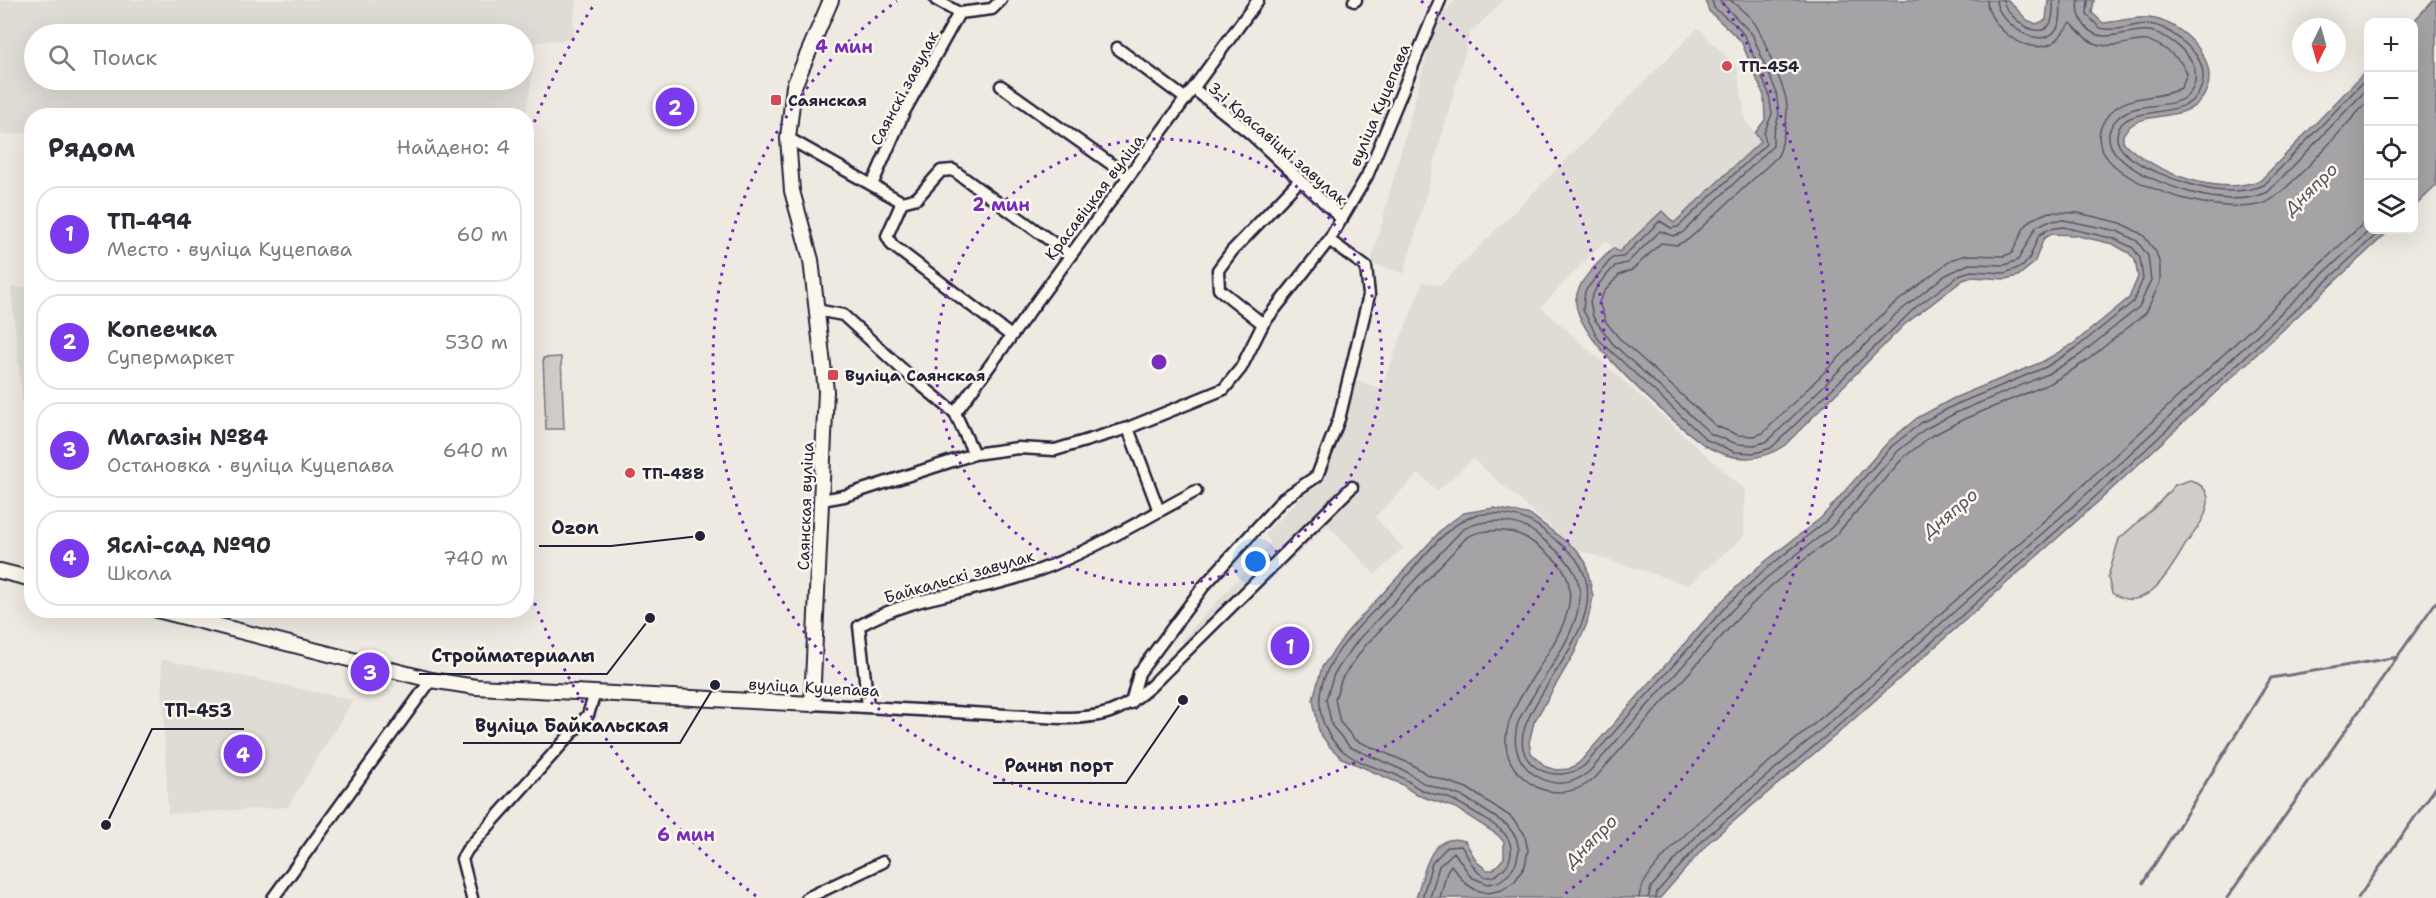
<!DOCTYPE html>
<html lang="ru">
<head>
<meta charset="utf-8">
<style>
	body { margin:0; font-family:"Shantell Sans",sans-serif; background:#f2f2f3; color:#2b2b33 }
	.controls { position:absolute; right:18px; top:18px; display:grid; overflow:hidden; border-radius:12px; box-shadow:0 6px 24px #0002 }
	.controls button { width:54px; height:54px; display:grid; place-items:center; padding:0; border:0; border-bottom:2px solid #e1e1e2; background:#fff; color:#2b2b33; font:30px sans-serif }
	.compass { position:absolute; left:2292px; top:18px; width:54px; height:54px; border-radius:50%; background:#fff; box-shadow:0 6px 24px #0002; rotate:185deg }
	.you { position:absolute; left:1256px; top:562px; width:21px; height:21px; margin:-15px; border:4px solid #fff; border-radius:50%; background:#1a73e8; box-shadow:0 0 0 9px #1a73e833 }
	.badge { display:grid; place-items:center; width:39px; height:39px; border-radius:50%; background:#7c3aed; color:#fff; font-size:20px; font-weight:700 }
	.pin { position:absolute; translate:-50% -50%; border:3px solid #fff; box-shadow:0 2px 6px #0006 }
	.list { margin:0; padding:0; list-style:none }
	h2 { display:flex; justify-content:space-between; align-items:center; height:78px; margin:0; padding:0 24px; font-size:26px }
	h2 small { font-size:20px; font-weight:400; color:#7c7c81 }
	.list li { display:grid; grid-template-columns:39px 1fr auto; gap:18px; align-items:center; box-sizing:border-box; height:96px; margin:0 12px 12px; padding:0 12px; border:2px solid #e1e1e2; border-radius:24px }
	.list b { display:block; font-size:22px; white-space:nowrap }
	.list p { margin:0; font-size:20px; white-space:nowrap; color:#7c7c81 }
	.list em { font-size:20px; font-style:normal; color:#7c7c81 }
	.icon { flex:none; width:33px; height:33px; fill:none; stroke:currentColor; stroke-width:2; stroke-linecap:round; stroke-linejoin:round }
	.map { position:relative; flex:none; width:2436px; height:898px; overflow:hidden }
	.search { position:absolute; background:#fff; box-shadow:0 6px 24px #0002; left:24px; top:24px; width:510px; height:66px; display:flex; align-items:center; gap:15px; box-sizing:border-box; padding:0 21px; border-radius:33px; color:#7c7c81; font-size:22px }
	.panel { position:absolute; background:#fff; box-shadow:0 6px 24px #0002; left:24px; top:108px; width:510px; height:510px; border-radius:24px }
	.map>svg:first-child { display:block }
	.built { fill:#dfdbd5; fill-rule:evenodd }
	.green { fill:#d0cdc9; stroke:#797882; stroke-width:1.5 }
	.water { fill:#a6a3a7; stroke:#716f7c; stroke-width:1.5 }
	.lines { fill:none; stroke-linecap:round; stroke-linejoin:round }
	.shore { stroke:#575666; stroke-width:1.5 }
	.stream { stroke:#716f7c; stroke-width:3 }
	.street-casing { stroke:#22223b; stroke-width:15 }
	.secondary-casing { stroke:#22223b; stroke-width:18 }
	.street { stroke:#fbf7ec; stroke-width:10 }
	.secondary { stroke:#fbf7ec; stroke-width:14 }
	.ring { fill:none; stroke:#7b2cbf; stroke-width:3; stroke-dasharray:3 6 }
	.poi-dot { fill:#d1495b; stroke:#fbf7ec; stroke-width:2 }
	.labels { text-anchor:middle; stroke-width:5; stroke-linejoin:round; paint-order:stroke }
	.poi-label { font-size:16px; font-weight:bold; fill:#22223b; stroke:#fbf7ec; text-anchor:start }
	.street-label { font-size:16px; fill:#22223b; stroke:#fbf7ec }
	.water-label { font-size:18px; font-style:italic; fill:#575666; stroke:#fbf7ec }
	.centre { fill:#7b2cbf; stroke:#fbf7ec; stroke-width:3 }
	.ring-label { font-size:18px; text-anchor:middle; font-weight:bold; fill:#7b2cbf; stroke:#fbf7ec; stroke-width:5; stroke-linejoin:round; paint-order:stroke }
	.leader { fill:none; stroke:#22223b; stroke-width:2 }
	.callout-dot { fill:#22223b; stroke:#fbf7ec; stroke-width:2 }
	.callout-label { font-size:18px; text-anchor:middle; font-weight:bold; fill:#22223b; stroke:#fbf7ec; stroke-width:5; stroke-linejoin:round; paint-order:stroke }
</style>
</head>
<body>
<div class="map">
<svg width="2436" height="898" viewBox="0 0 2436 898">
	<rect width="100%" height="100%" fill="#eeeae2"/>
	<filter id="ink" filterUnits="userSpaceOnUse"><feTurbulence type="fractalNoise" baseFrequency=".0167" numOctaves="2"/><feDisplacementMap in="SourceGraphic" scale="12" xChannelSelector="R" yChannelSelector="G"/><feConvolveMatrix kernelMatrix="1 2 1 2 8 2 1 2 1" color-interpolation-filters="sRGB"/></filter>
	<g filter="url(#ink)">
		<path class="built" d="M0 0H577L573 21 574 39 537 42 526 115 32 116 31 132 0 135ZM524 34V80H34V34Z
			M1456 0H1504L1470 33 1404 274 1371 263 1436 21Z
			M1698 28 1737 68 1746 122 1761 141 1674 223 1661 211 1618 253 1605 240 1541 307 1745 490 1744 536 1688 585 1577 550 1473 459 1437 491 1419 473 1375 517 1403 548 1375 575 1328 525 1194 653 1181 641 1271 543 1265 534 1329 469 1352 380 1381 388 1423 282 1441 285Z
			M31 287 32 478H30L11 288Z
			M161 659 353 700 288 807 168 814Z"/>
		<path class="green" d="M561 357 564 429H546L543 358Z
			M2190 480C2199 483 2207 488 2208 499 2209 515 2195 531 2186 544 2171 568 2147 617 2112 593L2108 577 2119 539 2155 507 2175 485Z"/>
		<path class="water" d="M1705 0H2008L2027 20 2036 24 2046 20 2048 0H2094L2092 13 2103 23C2119 22 2134 16 2149 18 2182 21 2225 63 2203 97 2184 126 2138 106 2123 135V142C2154 173 2218 197 2261 180L2368 69V230H2390L2100 500 1836 735 1709 842 1660 898H1416C1424 874 1429 830 1465 841L1477 862 1487 870H1493L1504 858V842L1498 835 1456 808 1417 795 1401 784 1342 758 1330 747 1319 732 1313 699 1322 667 1348 631 1445 526 1464 513 1494 508 1531 515 1577 550 1586 563 1593 597 1587 623 1575 652 1534 722 1529 743 1531 753 1546 767 1557 770 1569 769 1579 763 1722 601 1757 568 1821 518 1888 442 1917 418 1954 398 2042 362 2073 344 2129 298 2138 277 2135 260 2129 253 2113 244 2074 235 2052 234 2044 238 2034 263 2018 276 2006 279 1972 277 1963 280 1904 325 1785 445C1758 464 1731 461 1704 445 1674 422 1572 337 1576 299 1578 279 1600 262 1613 248L1619 252 1662 211 1674 223 1761 141 1755 133 1765 120 1764 96 1741 41 1709 11Z
			M2433 0H2436V186L2414 207 2413 22Z"/>
		<g class="lines">
			<path class="shore" d="M1987 0C1987 25 2023 54 2048 45 2061 41 2063 29 2071 23 2080 32 2086 42 2100 45 2133 50 2140 26 2174 56 2180 61 2185 66 2187 74L2181 88C2159 101 2128 92 2109 114 2058 174 2219 220 2265 203 2286 195 2349 121 2368 101
				M1996 0C1997 23 2046 57 2059 24 2062 17 2060 8 2061 0
				M2003 0C2005 15 2038 43 2050 24 2054 17 2053 7 2053 0
				M2079 0C2077 10 2079 18 2085 26 2101 47 2128 28 2149 31 2164 33 2185 49 2192 62 2198 73 2196 88 2187 96 2170 109 2144 102 2126 112 2118 116 2111 124 2109 133 2104 167 2180 191 2205 196 2226 200 2248 201 2268 192L2368 88
				M2088 0 2087 15 2100 28C2131 35 2144 10 2177 37 2191 48 2204 59 2203 78 2199 129 2121 97 2117 135 2113 163 2193 187 2214 190 2231 192 2248 192 2264 185L2368 77
				M1422 898 1432 863 1447 847 1461 846C1470 858 1479 888 1499 873 1506 868 1511 860 1511 852 1512 835 1497 827 1485 819 1472 811 1460 802 1446 797 1438 794 1430 794 1422 790 1415 787 1409 781 1401 777 1383 769 1363 766 1347 754 1334 745 1326 733 1322 718 1307 667 1366 621 1397 587 1416 567 1442 529 1468 518 1490 509 1524 514 1543 530 1554 539 1568 548 1576 559 1617 614 1539 680 1524 730 1513 767 1556 786 1584 766L1727 605 1761 573 1825 522 1892 446 1921 423 1957 404 2046 367 2076 348 2133 302 2143 279 2140 258 2133 248 2115 239 2063 227 2049 229 2039 235 2029 259 2023 266 2005 273 1972 271 1961 274 1916 307 1771 448 1755 453 1735 452 1707 440 1599 340 1583 310 1585 291 1612 258 1623 257 1660 221 1671 228 1678 227 1766 144 1764 133 1772 114 1769 94 1746 38 1738 27 1714 8 1712 0
				M1430 898 1439 866 1454 852 1471 877 1488 884 1498 882 1508 875 1516 863 1519 850 1516 837 1507 825 1464 797 1423 783 1407 772 1350 747 1332 726 1326 699 1334 674 1358 640 1462 530C1483 518 1515 518 1535 533 1557 550 1581 567 1580 597 1577 634 1549 668 1531 699 1525 709 1517 720 1516 732 1512 757 1528 776 1551 782 1564 786 1578 780 1589 772L1732 610 1766 578 1831 528 1897 452 1925 429 1960 411 2048 374 2080 355 2139 307 2151 280 2148 256 2137 241 2117 231 2064 220 2048 221 2036 227 2018 260 2005 265 1969 264 1944 276 1895 315 1768 441 1755 445 1737 444 1711 434 1613 344 1593 317 1590 301 1597 286 1615 266 1627 263 1660 231 1673 236 1682 233 1773 146V134L1779 115 1776 91 1752 34 1719 0
				M1440 898 1447 871 1451 865 1465 883 1476 890 1488 893 1502 890 1515 881 1525 866 1528 850 1524 833 1511 817 1467 788 1428 775 1411 764 1355 740 1340 722 1335 699 1342 678 1365 646 1467 537C1484 528 1511 528 1528 539 1541 548 1562 562 1567 577 1589 641 1473 713 1515 769 1523 779 1532 786 1544 790 1563 795 1581 790 1595 778L1739 617 1772 585 1837 534 1903 458 1930 437 1964 419 2051 383 2085 362 2146 313 2160 282V265L2156 252 2143 235 2121 223 2078 213 2049 212 2032 219 2024 228 2012 253 2004 256 1967 255 1953 259 1939 269 1888 309 1763 433 1754 436 1738 435 1716 426 1619 338 1606 322 1599 302 1604 292 1619 275 1632 270 1661 243 1677 245 1689 239 1776 158C1783 150 1781 143 1784 133 1792 98 1783 90 1771 59 1758 26 1758 22 1730 0
				M1639 898C1640 865 1741 785 1769 762 1976 589 2172 403 2368 219
				M1648 898 1651 887 1700 832 1827 725 2091 490 2370 230
				M1656 898 1657 892 1705 838 1832 731 2096 496 2381 230"/>
			<path class="stream" d="M2143 883 2271 678 2398 657
				M2227 898 2436 602
				M2358 898 2436 787"/>
			<defs>
				<path id="street" d="M936 0 959 13
					M1354 1 1356 0
					M959 13 992 9 1001 0
					M1117 48 1186 99
					M1001 86 1128 176
					M1194 89 1250 133 1342 219
					M788 138 902 202
					M872 185 904 112 959 13
					M902 202 917 198 941 171 953 170 1070 255
					M902 202 887 236 892 245 1010 335
					M816 310 843 315 903 370 955 413 974 454
					M1263 324 1219 289 1218 270 1232 251 1299 181
					M955 413 1258 0
					M1128 428 1159 511
					M822 500 844 496 974 454 1018 448 1055 450 1128 428 1224 389 1241 368 1263 324 1329 240 1367 176 1440 0
					M1131 703 1139 673 1203 587 1283 499 1317 476 1339 419 1369 295 1366 267 1329 240
					M812 704 1061 718C1102 718 1120 713 1151 686L1352 487
					M868 706 859 626C911 596 960 595 1016 578 1079 559 1138 522 1196 491
					M273 898 431 680
					M472 898 462 859 467 850 588 715 595 693
					M807 898 883 862"/>
				<path id="secondary" d="M0 571 32 579
					M157 610 431 680 476 687 812 704 826 391 811 260 792 191 788 138 794 86 831 0"/>
			</defs>
			<use href="#street" class="street-casing"/>
			<use href="#secondary" class="secondary-casing"/>
			<use href="#street" class="street"/>
			<use href="#secondary" class="secondary"/>
		</g>
	</g>
	<g class="ring">
		<circle cx="1159" cy="362" r="223"/>
		<path d="M1421 1A446 446 0 1 1 897 1"/>
		<path d="M756 896A669 669 0 0 1 528 585M528 139A669 669 0 0 1 595 3M1723 3A669 669 0 0 1 1562 896"/>
	</g>
	<g class="poi-dot">
		<circle cx="1727" cy="66" r="6"/>
		<rect x="770" y="94" width="12" height="12" rx="3"/>
		<rect x="827" y="369" width="12" height="12" rx="3"/>
		<circle cx="630" cy="473" r="6"/>
	</g>
	<g class="labels">
		<g class="poi-label">
			<text x="1739" y="72">ТП-454</text>
			<text x="788" y="106">Саянская</text>
			<text x="845" y="381">Вуліца Саянская</text>
			<text x="642" y="479">ТП-488</text>
		</g>
		<g class="street-label">
			<text transform="translate(904 88) rotate(-62)" y="6">Саянскі завулак</text>
			<text transform="translate(1379 105) rotate(-67)" y="6">вуліца Куцепава</text>
			<text transform="translate(1278 143) rotate(41)" y="6">3-і Красавіцкі завулак</text>
			<text transform="translate(1094 197) rotate(-53)" y="6">Красавіцкая вуліца</text>
			<text transform="translate(805 506) rotate(-88)" y="6">Саянская вуліца</text>
			<text transform="translate(959 576) rotate(-16)" y="6">Байкальскі завулак</text>
			<text transform="translate(814 687) rotate(3)" y="6">вуліца Куцепава</text>
		</g>
		<g class="water-label">
			<text transform="translate(2311 189) rotate(-44)" y="6">Дняпро</text>
			<text transform="translate(1950 513) rotate(-40)" y="6">Дняпро</text>
			<text transform="translate(1591 841) rotate(-45)" y="6">Дняпро</text>
		</g>
	</g>
	<circle cx="1159" cy="362" r="9" class="centre"/>
	<g class="ring-label">
		<text x="844" y="53">4 мин</text>
		<text x="1001" y="211">2 мин</text>
		<text x="686" y="841">6 мин</text>
	</g>
	<path class="leader" d="M700 536L611 546H539M650 618L607 674H419M106 825L152 729H244M715 685L680 743H463M1183 700L1126 783H993"/>
	<g class="callout-dot">
		<circle cx="700" cy="536" r="6"/>
		<circle cx="650" cy="618" r="6"/>
		<circle cx="106" cy="825" r="6"/>
		<circle cx="715" cy="685" r="6"/>
		<circle cx="1183" cy="700" r="6"/>
	</g>
	<g class="callout-label">
		<text x="575" y="534">Ozon</text>
		<text x="513" y="662">Стройматериалы</text>
		<text x="198" y="717">ТП-453</text>
		<text x="572" y="732">Вуліца Байкальская</text>
		<text x="1059" y="772">Рачны порт</text>
	</g>
</svg>
<div class="controls">
<button>+</button>
<button>−</button>
<button><svg class="icon" aria-label="locate" viewBox="0 0 24 24"><circle cx="12" cy="12" r="6"/><path d="M12 2v4M12 18v4M2 12h4M18 12h4"/></svg></button>
<button><svg class="icon" aria-label="layers" viewBox="0 0 24 24"><path d="M12 4l9 5-9 5-9-5zM3 14l9 5 9-5"/></svg></button>
</div>
<svg class="compass" viewBox="-18 -18 36 36"><path d="M0-13l5 13h-10z" fill="#e53935"/><path d="M0 13l5-13h-10z" fill="#7c7c81"/></svg>
<div class="you"></div>
<div class="pin badge" style="left:1290px;top:646px">1</div>
<div class="pin badge" style="left:675px;top:107px">2</div>
<div class="pin badge" style="left:370px;top:672px">3</div>
<div class="pin badge" style="left:243px;top:754px">4</div>
<div class="search"><svg class="icon" aria-label="search" viewBox="0 0 24 24"><circle cx="10" cy="10" r="6"/><path d="M15 15l6 6"/></svg>Поиск</div>
<section class="panel">
<h2>Рядом<small>Найдено: 4</small></h2>
<ul class="list">
<li><span class="badge">1</span><div><b>ТП-494</b><p>Место · вуліца Куцепава</p></div><em>60 m</em></li>
<li><span class="badge">2</span><div><b>Копеечка</b><p>Супермаркет</p></div><em>530 m</em></li>
<li><span class="badge">3</span><div><b>Магазін №84</b><p>Остановка · вуліца Куцепава</p></div><em>640 m</em></li>
<li><span class="badge">4</span><div><b>Яслі-сад №90</b><p>Школа</p></div><em>740 m</em></li>
</ul>
</section>
</div>
</body>
</html>
